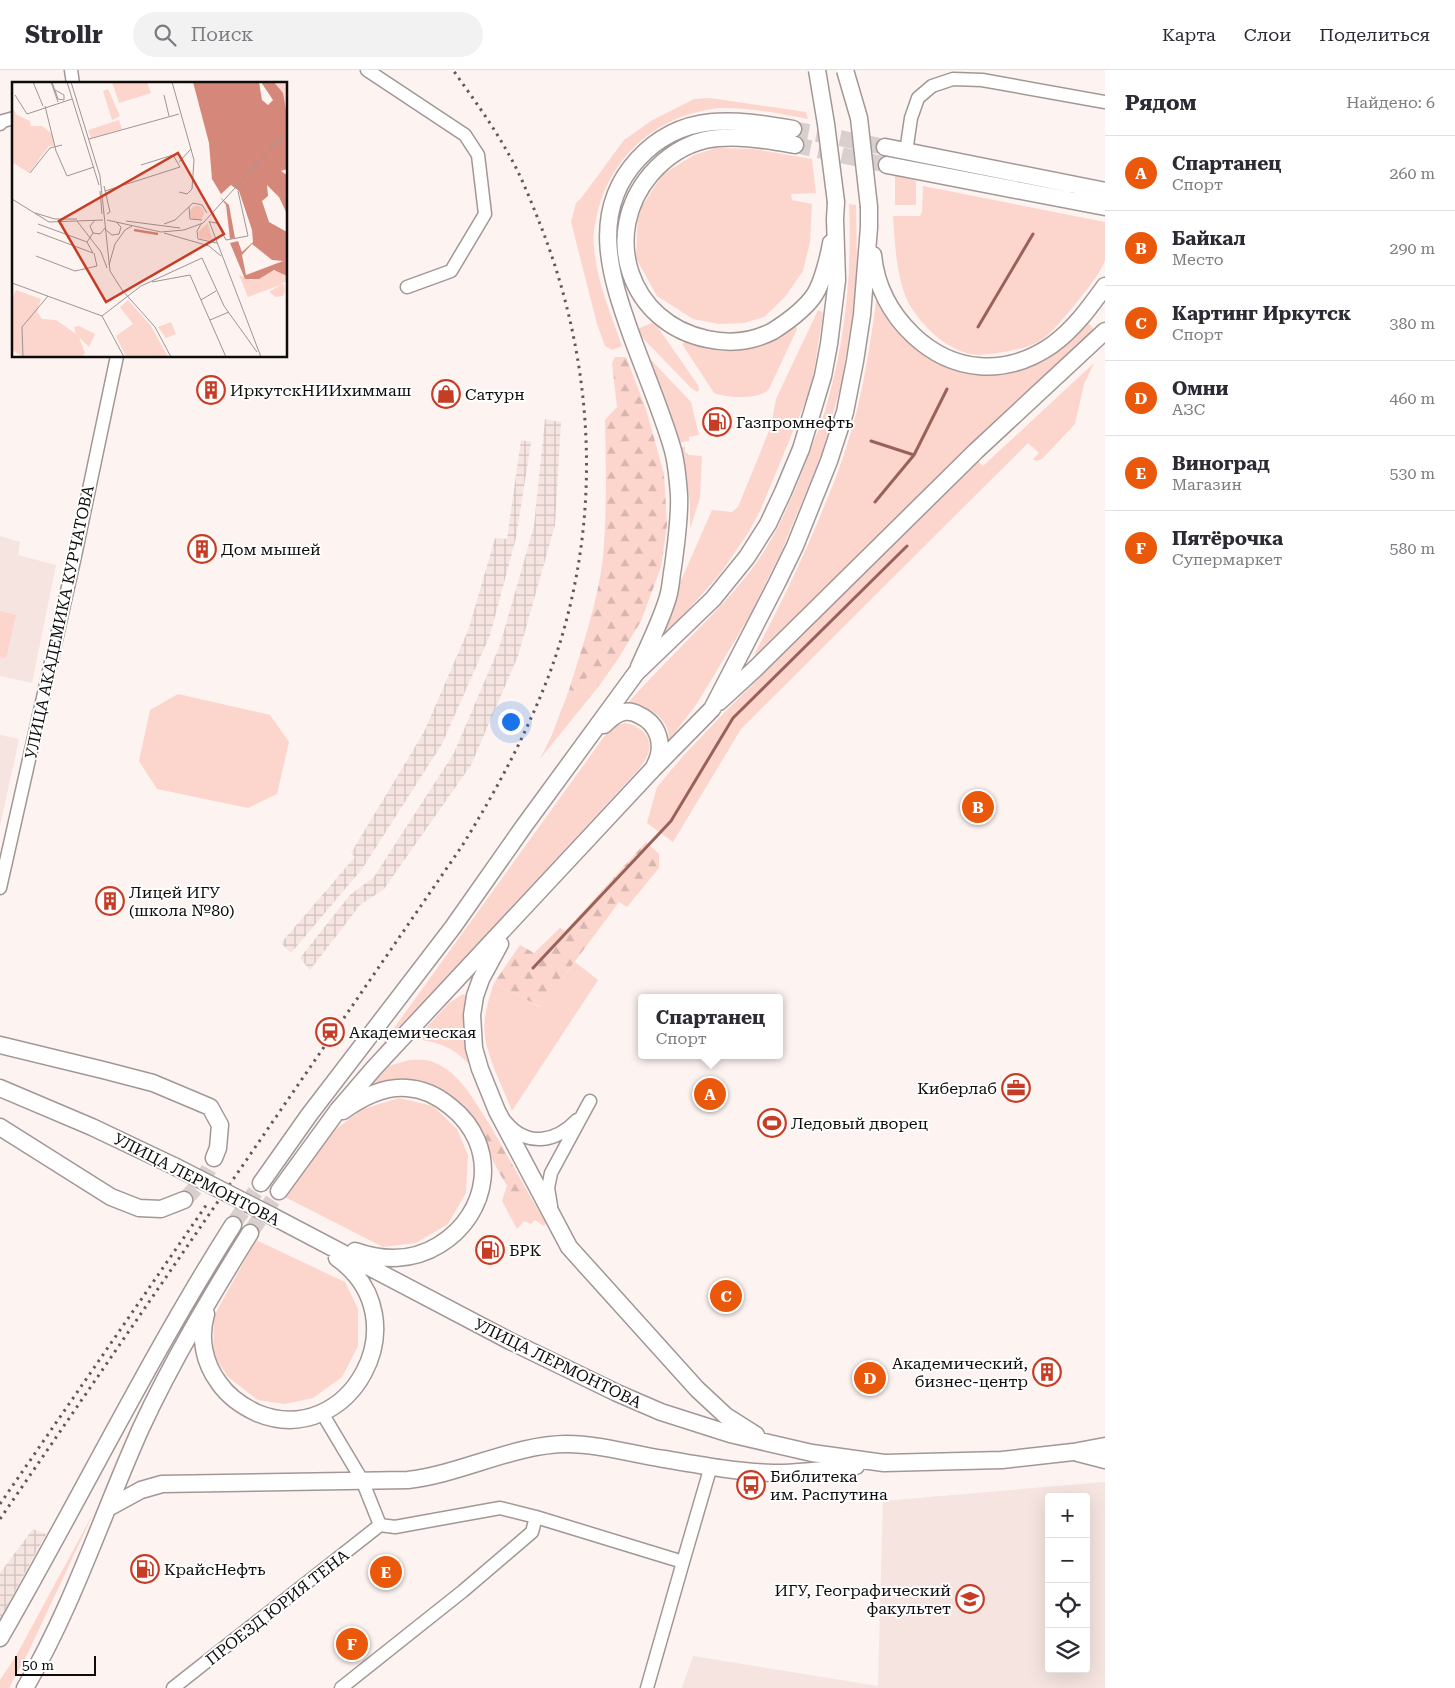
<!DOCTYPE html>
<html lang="ru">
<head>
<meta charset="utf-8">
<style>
	body { margin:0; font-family:"Roboto Serif",serif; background:#f2f2f3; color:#2b2b33 }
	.controls { position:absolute; right:15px; bottom:15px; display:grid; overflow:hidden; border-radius:5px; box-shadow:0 5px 20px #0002 }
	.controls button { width:45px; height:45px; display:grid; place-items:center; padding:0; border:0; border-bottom:1px solid #e1e1e2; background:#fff; color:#2b2b33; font:25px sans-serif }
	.scale { position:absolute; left:15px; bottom:12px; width:81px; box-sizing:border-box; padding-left:5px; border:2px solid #0e0b0b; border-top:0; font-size:14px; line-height:18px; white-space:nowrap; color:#0e0b0b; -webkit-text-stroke:4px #fff; paint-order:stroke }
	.you { position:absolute; left:510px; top:651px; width:18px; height:18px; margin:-12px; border:4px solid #fff; border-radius:50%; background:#1a73e8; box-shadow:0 0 0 8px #1a73e833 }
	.badge { display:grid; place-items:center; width:32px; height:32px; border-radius:50%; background:#ea580c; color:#fff; font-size:16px; font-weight:700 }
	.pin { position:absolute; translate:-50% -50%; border:2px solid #fff; box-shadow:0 1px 5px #0006 }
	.popup { position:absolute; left:638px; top:924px; width:145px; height:65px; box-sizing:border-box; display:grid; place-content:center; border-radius:5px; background:#fff; filter:drop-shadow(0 1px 4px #0005); font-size:16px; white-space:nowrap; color:#7c7c81 }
	.popup b { font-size:19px; color:#2b2b33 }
	.popup::after { content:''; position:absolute; left:50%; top:100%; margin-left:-10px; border:10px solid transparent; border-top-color:#fff }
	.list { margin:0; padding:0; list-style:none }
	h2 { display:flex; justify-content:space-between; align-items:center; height:65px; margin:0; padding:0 20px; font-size:21px }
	h2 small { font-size:16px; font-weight:400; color:#7c7c81 }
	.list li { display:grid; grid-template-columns:32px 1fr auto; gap:15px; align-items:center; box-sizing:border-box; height:75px; padding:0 20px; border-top:1px solid #e1e1e2 }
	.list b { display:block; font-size:19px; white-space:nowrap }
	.list p { margin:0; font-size:16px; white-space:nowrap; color:#7c7c81 }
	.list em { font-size:16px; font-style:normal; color:#7c7c81 }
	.icon { flex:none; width:28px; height:28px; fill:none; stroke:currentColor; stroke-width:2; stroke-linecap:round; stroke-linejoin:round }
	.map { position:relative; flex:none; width:1105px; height:1618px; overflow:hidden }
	header { display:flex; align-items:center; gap:30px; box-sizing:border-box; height:70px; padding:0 25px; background:#fff; border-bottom:1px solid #e1e1e2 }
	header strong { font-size:24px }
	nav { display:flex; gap:28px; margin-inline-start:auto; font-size:18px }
	.search { width:350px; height:45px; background:#f2f2f3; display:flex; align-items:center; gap:12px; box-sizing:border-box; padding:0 18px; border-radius:28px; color:#7c7c81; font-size:19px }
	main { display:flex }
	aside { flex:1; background:#fff }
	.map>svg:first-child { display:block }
	.built { fill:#f5e4e0; fill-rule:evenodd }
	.industrial { fill:url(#industrial-grid) }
	.green { fill:#fcd5cd }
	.forest { fill:url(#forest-firs) }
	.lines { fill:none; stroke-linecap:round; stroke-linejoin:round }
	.stream { stroke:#996258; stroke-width:3 }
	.major-tunnel { stroke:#d9d0ce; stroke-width:16; stroke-dasharray:16 8; stroke-linecap:butt }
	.minor-casing { stroke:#a19896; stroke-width:15 }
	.major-casing { stroke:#a19896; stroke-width:19 }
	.minor { stroke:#fff; stroke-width:12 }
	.major { stroke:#fff; stroke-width:16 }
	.rail { stroke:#5f5a59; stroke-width:3; stroke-dasharray:2.5 5; stroke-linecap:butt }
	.major-bridge-casing { stroke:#a19896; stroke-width:19; stroke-linecap:butt }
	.major-bridge { stroke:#fff; stroke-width:16 }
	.labels { text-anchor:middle; stroke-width:4; stroke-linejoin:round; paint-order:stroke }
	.poi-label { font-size:16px; fill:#0e0b0b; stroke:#fff; text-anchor:start }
	.street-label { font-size:16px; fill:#0e0b0b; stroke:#fff }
	.inset-river { fill:none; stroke:#d58879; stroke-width:2.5 }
	.inset-road { fill:none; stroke:#9d9695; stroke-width:1 }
	.view { fill:#c73c24; fill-opacity:0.15; stroke:#c73c24; stroke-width:2.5 }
	.inset-edge { fill:none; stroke:#0e0b0b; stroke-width:2.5 }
</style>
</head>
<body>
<header>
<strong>Strollr</strong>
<div class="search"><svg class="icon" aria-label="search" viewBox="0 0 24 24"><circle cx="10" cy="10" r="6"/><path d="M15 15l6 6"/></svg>Поиск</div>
<nav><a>Карта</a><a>Слои</a><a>Поделиться</a></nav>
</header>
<main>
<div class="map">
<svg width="1105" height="1618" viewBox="0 0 1105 1618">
	<defs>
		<pattern id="industrial-grid" width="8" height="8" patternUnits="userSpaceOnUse" patternTransform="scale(1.25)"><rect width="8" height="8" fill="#f5e4e0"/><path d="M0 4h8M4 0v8" fill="none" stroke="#d1c2bf"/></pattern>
		<pattern id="forest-firs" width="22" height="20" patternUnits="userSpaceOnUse" patternTransform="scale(1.25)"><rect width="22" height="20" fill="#fcd5cd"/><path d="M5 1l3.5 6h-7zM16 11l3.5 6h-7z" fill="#d7b6af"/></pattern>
	</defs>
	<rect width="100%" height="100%" fill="#fdf3f1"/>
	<path class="built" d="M0 466 20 472 18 485 56 495 32 613 0 606Z
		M0 665 19 669 0 756Z
		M1105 1412V1618H682L693 1586 878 1616 883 1431ZM1049 1427H1086V1599H1049Z"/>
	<path class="industrial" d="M545 349 561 352 555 455 518 586 471 695 384 819 360 835 310 900 300 888 350 825 374 807 454 683 500 575 534 456Z
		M521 370 531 372 516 468 490 565 442 674 362 799 291 883 281 873 355 787 351 783 424 662 469 558 495 468 507 469Z
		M33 1459 46 1464 0 1549V1503Z"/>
	<path class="green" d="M710 28 806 42 808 49C779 44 750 37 721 38 715 38 708 40 702 41 650 52 612 89 598 140 595 153 592 165 594 178 597 212 611 244 622 276L612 280 605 276 597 254 571 152 576 133 582 127 624 70 651 51 694 29Z
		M716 78 753 79 812 89 816 123 791 124 792 130 812 134 810 172 803 201 785 227 764 247 744 253 719 254 693 249 657 226 636 188 638 142 663 104 694 85Z
		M895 105 916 111V135H895Z
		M923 116 1105 152C1105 162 1105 180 1105 190 1099 207 1079 229 1068 243 1059 253 1050 265 1038 272 1029 277 1018 279 1009 281 997 283 982 286 971 284 945 279 920 254 908 232 896 206 895 174 893 146H920L922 142Z
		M849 134 856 135 857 197 853 243 841 315 821 386 782 480 749 547 696 635 669 670C670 648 646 632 626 635 643 616 660 598 678 580 709 548 741 518 765 480 782 452 795 421 807 390 814 370 823 350 828 330 846 266 852 200 849 134Z
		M877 226 899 254 990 301 1086 251 1097 262 757 587 755 584 756 581C777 542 796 502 814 461 826 432 839 402 848 372 863 325 870 275 877 226Z
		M818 240 822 242 823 244 813 307 806 330 760 441 748 463 720 504 668 562H666L664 560 672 531 712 440 732 442 738 437 771 356 776 329Z
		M654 252 698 315 699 320 697 322 691 318 635 260Z
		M791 257H796L797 259 769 319C760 330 727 328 714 323L682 274 685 272C729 285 752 285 791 257Z
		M651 290 691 332 699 365 689 367V371L678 373 648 292Z
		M1094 293 1084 314 1075 354 1042 389 1036 391 1033 389 1039 383 1028 373 741 659 673 772 647 753 657 717 684 685 723 644 844 523 971 398 978 391 983 396Z
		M685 376V382L689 385 702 386 700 428 690 459V432L681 378Z
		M0 541 16 545 6 588 0 587Z
		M587 607 599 616 540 689 551 667 569 620 578 622Z
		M178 624 270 645 289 672 277 724 248 738 157 719 139 691 150 640Z
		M624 653C637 654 653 665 649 680 648 687 643 693 639 699L425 930 353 1015 601 671C607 662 614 656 624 653Z
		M575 892 598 910 512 1041C503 1017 489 992 485 967 482 949 489 929 494 913L540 937Z
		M463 924 468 928C462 951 463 972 469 994 451 976 440 973 416 969L449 933Z
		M409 990C416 990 426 989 433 992 461 1003 474 1031 490 1055L477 1062 437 1019H366L389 996Z
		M399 1028 433 1036 457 1059 468 1085 466 1123 448 1154 416 1173 383 1177 285 1127 329 1064 363 1039Z
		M507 1115 519 1133 530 1126 546 1153 544 1156 535 1150 531 1154 524 1151 517 1159 502 1131Z
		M256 1170 345 1212 358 1239V1276L342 1307 313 1328 285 1334 258 1330 228 1307 213 1284 214 1246Z
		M95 1440 26 1587 9 1618H0V1610L16 1586Z"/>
	<path class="forest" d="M615 287H626L646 339 664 404 667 455 661 497 641 551 618 589 599 616 587 607 578 622 569 620C582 577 598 532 603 487 607 441 606 396 605 350L617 337 612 293Z
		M646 772 659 784V798L627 837 619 832 541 937 494 913 520 875 534 883 560 858 565 861Z
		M490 1055 530 1126 519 1134 504 1111 477 1062Z"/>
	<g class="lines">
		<path class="stream" d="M978 257 1033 164
			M871 371 914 385
			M875 432 914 385 947 319
			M533 898 671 751 733 648 907 476"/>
		<path class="major-tunnel" d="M793 59 885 77
			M795 75 887 95
			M184 1130C197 1118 207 1105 214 1088
			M233 1155 261 1113
			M250 1163 279 1121"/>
		<defs>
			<path id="minor" d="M71 0 73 14
				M367 0 465 65 478 85 485 144 451 201 407 217
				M0 54 3 51 14 48
				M906 82 911 48 918 28 932 16 953 9 982 10 1105 32
				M0 818 75 486 117 286
				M506 1052C527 1077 555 1073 577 1050
				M551 1136 548 1118 551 1103 590 1031
				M322 1343 362 1410 380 1455 395 1457 500 1438 536 1447 532 1462 463 1521 341 1618
				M536 1447 683 1492 647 1618
				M683 1492 711 1396
				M173 1618 380 1455"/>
			<path id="major" d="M795 75C766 70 734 64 705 70 684 75 665 88 651 104 600 164 629 253 707 269 729 274 752 272 773 261 787 252 806 238 815 224 822 213 829 186 831 173
				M885 77 1105 121
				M887 95 1105 137
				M873 185C876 216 891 244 913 265 953 303 1006 307 1052 275 1074 259 1090 237 1105 216
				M639 597C649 574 661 551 668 527 671 517 671 507 673 497 676 474 680 449 679 425 678 411 676 390 672 377 661 340 645 303 632 267 610 206 589 142 638 89 682 41 735 49 793 59
				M719 632 756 598 976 381 1105 261
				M604 655C609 650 616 643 624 642 629 641 634 642 639 645 659 654 665 676 655 695
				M500 874 481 909 475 926 472 945 474 978 480 999 497 1041 569 1177 697 1319 726 1346 756 1365
				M0 975 103 1000 153 1013 210 1037 220 1055 218 1078 214 1088
				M0 1018 92 1057 174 1096
				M343 1041C361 1028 384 1016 407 1018 424 1019 438 1026 451 1037 500 1076 490 1144 439 1175 413 1191 383 1191 355 1181
				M0 1057 111 1127 139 1138 161 1139 184 1130
				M261 1113 309 1045 453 857 524 756 636 603 713 529 747 487 768 454 783 422 801 379 823 306 829 274 837 210 835 149 836 132
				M279 1121 338 1040 375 997 653 699 712 639 777 513 795 476 829 391 845 342 855 291 862 245 869 157V137
				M274 1147 510 1271 617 1323 661 1342 730 1364 812 1383 884 1393 1002 1390 1073 1382 1105 1376
				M206 1244C199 1268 204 1293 219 1313 228 1326 242 1336 257 1343 349 1381 423 1249 337 1188
				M1078 1383 1105 1390
				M108 1438 141 1420 162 1414 408 1410C461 1404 515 1374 567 1374 599 1374 632 1384 664 1389 699 1395 737 1402 773 1403 800 1404 828 1399 856 1396
				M0 1568C79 1431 148 1289 233 1155
				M25 1618C73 1536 102 1445 141 1358 172 1291 211 1226 250 1163"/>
		</defs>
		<use href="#minor" class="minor-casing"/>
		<use href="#major" class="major-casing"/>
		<use href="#minor" class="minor"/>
		<use href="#major" class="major"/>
		<path class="rail" d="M0 1434 207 1134
			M0 1449 462 776C496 721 526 665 549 605 603 460 597 302 542 159 532 134 522 107 508 83 492 54 472 27 453 0"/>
		<defs>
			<path id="major-bridge" d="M817 0 826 54 836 132
				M845 0 859 48 869 137
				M174 1096 274 1147"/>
		</defs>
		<use href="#major-bridge" class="major-bridge-casing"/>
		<use href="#major-bridge" class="major-bridge"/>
	</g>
	<defs>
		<symbol id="building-ring" viewBox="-11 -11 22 22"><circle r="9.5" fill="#fff" stroke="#c73c24" stroke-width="1.5"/><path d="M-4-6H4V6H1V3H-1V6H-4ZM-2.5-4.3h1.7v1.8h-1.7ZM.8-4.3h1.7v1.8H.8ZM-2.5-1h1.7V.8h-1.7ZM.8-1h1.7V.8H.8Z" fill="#c73c24"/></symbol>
		<symbol id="shop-ring" viewBox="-11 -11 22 22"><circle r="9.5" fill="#fff" stroke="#c73c24" stroke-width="1.5"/><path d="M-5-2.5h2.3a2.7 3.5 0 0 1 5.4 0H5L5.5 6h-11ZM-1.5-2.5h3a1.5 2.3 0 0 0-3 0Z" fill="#c73c24"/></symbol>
		<symbol id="fuel-ring" viewBox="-11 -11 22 22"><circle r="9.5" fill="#fff" stroke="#c73c24" stroke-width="1.5"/><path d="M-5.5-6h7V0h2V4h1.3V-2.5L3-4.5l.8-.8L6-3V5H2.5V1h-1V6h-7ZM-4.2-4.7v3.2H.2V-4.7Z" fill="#c73c24"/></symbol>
		<symbol id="station-ring" viewBox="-11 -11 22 22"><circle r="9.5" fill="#fff" stroke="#c73c24" stroke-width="1.5"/><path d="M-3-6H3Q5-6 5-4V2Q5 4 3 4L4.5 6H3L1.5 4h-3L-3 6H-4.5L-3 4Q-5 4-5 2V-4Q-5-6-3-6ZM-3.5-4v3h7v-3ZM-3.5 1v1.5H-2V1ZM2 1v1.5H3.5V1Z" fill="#c73c24"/></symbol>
		<symbol id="office-ring" viewBox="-11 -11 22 22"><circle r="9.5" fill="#fff" stroke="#c73c24" stroke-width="1.5"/><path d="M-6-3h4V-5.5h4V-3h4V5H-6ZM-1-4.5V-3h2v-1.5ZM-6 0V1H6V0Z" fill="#c73c24"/></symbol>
		<symbol id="stadium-ring" viewBox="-11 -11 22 22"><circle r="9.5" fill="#fff" stroke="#c73c24" stroke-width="1.5"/><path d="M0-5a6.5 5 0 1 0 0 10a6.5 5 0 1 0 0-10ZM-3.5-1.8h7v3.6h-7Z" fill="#c73c24"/></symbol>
		<symbol id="bus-ring" viewBox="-11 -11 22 22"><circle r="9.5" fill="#fff" stroke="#c73c24" stroke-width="1.5"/><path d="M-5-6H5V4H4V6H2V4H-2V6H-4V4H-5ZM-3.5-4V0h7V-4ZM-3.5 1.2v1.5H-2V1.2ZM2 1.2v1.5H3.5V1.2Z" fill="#c73c24"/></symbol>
		<symbol id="university-ring" viewBox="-11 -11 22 22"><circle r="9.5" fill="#fff" stroke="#c73c24" stroke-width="1.5"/><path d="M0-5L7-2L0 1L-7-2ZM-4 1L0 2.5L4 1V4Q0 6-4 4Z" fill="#c73c24"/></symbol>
	</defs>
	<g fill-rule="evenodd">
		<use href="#building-ring" x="195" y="304" width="32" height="32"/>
		<use href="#shop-ring" x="430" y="308" width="32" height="32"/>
		<use href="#fuel-ring" x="701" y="336" width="32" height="32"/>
		<use href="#building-ring" x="186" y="463" width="32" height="32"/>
		<use href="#building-ring" x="94" y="815" width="32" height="32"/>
		<use href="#station-ring" x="314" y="946" width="32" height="32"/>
		<use href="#office-ring" x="1000" y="1002" width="32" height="32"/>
		<use href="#stadium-ring" x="756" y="1037" width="32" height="32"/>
		<use href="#fuel-ring" x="474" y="1164" width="32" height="32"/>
		<use href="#building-ring" x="1031" y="1286" width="32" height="32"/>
		<use href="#bus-ring" x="735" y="1399" width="32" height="32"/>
		<use href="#fuel-ring" x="129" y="1483" width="32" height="32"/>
		<use href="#university-ring" x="954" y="1513" width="32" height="32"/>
	</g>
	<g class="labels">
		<g class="poi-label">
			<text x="230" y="326">ИркутскНИИхиммаш</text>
			<text x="465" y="330">Сатурн</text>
			<text x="736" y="358">Газпромнефть</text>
			<text x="221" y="485">Дом мышей</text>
			<text x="129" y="828">Лицей ИГУ<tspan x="129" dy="18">(школа №80)</tspan></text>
			<text x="349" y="968">Академическая</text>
			<text x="997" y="1024" text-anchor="end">Киберлаб</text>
			<text x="791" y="1059">Ледовый дворец</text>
			<text x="509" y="1186">БРК</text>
			<text x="1028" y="1299" text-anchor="end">Академический,<tspan x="1028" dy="18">бизнес-центр</tspan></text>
			<text x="770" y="1412">Библитека<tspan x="770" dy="18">им. Распутина</tspan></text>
			<text x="164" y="1505">КрайсНефть</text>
			<text x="951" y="1526" text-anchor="end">ИГУ, Географический<tspan x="951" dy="18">факультет</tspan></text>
		</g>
		<g class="street-label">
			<text transform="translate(59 552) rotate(-78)" y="6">УЛИЦА АКАДЕМИКА КУРЧАТОВА</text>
			<text transform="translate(197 1109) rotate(27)" y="6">УЛИЦА ЛЕРМОНТОВА</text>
			<text transform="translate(558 1293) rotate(26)" y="6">УЛИЦА ЛЕРМОНТОВА</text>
			<text transform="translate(277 1537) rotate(-38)" y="6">ПРОЕЗД ЮРИЯ ТЕНА</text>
		</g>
	</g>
	<g transform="translate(12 12)">
		<rect width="275" height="275" fill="#fdf3f1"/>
		<path d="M100 0H135L139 11 107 21ZM262 0H275V33L267 5ZM96 7 108 34 100 38 91 9ZM107 38 110 47 79 56 76 48ZM178 131a7 7 0 1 1 14 0a7 7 0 1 1-14 0ZM196 141V143L201 158 188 157 186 150ZM275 188V199L269 202H272L273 209 271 214 264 215 257 210 268 203 236 215 227 193 239 198 261 189ZM116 218 139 244 156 275H114L104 254 121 242 108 225ZM159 240 164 252 154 256 146 245Z" fill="#fcd5cd"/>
		<path d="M0 25 5 33 18 39 19 45 39 63 0 80ZM4 208 29 217 25 230 30 237 44 238 64 252 62 245 67 244 83 252 77 265 67 255 73 271 70 275H11L0 268V217ZM129 263 136 275H116L114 271Z" fill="#fcd5cd"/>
		<path d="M20 44H30L40 52 42 64H37L17 91 0 80V53Z" fill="#fcd5cd"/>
		<path d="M181 0H247L250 18 256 23 261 18 249 0H262L271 11 275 33V87L269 89 275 93V132L267 115 255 103 256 114 250 119 257 140 275 150V194L262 188 247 197H233L218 161 226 159 230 170 241 160 240 148 227 109 219 103 209 112 200 97 197 61ZM240 162 260 178 271 179 234 193 230 173ZM208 115 217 123 223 156 218 157 214 123Z" fill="#d58879" fill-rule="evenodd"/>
		<path class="inset-river" d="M122 148 146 152"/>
		<path class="inset-road" d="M21 0 31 24M39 0 46 20M40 0 46 17 52 18V13L43 8M55 0 87 103M59 0 88 94 98 189 110 208 143 245 159 275M160 0 182 78 180 107 175 112 167 110M3 13 15 32 60 17M152 13 157 34M33 24 44 69 55 94 82 85M77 57 167 32M167 80 179 67M18 91 38 66 50 63M92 104 98 130 95 132M88 109 90 132M93 109 168 85 161 73 129 83M0 117 37 140 91 138M177 125 178 137 190 138M23 131 43 137H65M83 138 78 144 81 151 88 152 93 146M95 138 149 150 172 148 191 141 275 49M65 139 89 170 95 186M114 139 168 146M197 139 249 275M198 140 205 141 214 158 236 154 226 109M26 142 75 160M152 142 163 138 181 121 190 123 195 131M189 142 185 149 186 157 205 161M94 148 100 153 107 152 109 145 104 140M25 150 81 171 75 160 81 151M152 151 197 164 209 174M24 174 63 189 85 184 82 171M97 183 103 162 113 148 120 144M140 200 178 193 214 275M0 201 90 234 129 204 190 176 212 224 245 270M189 218 204 209M90 234 112 275M198 238 217 230M11 275 10 245 36 214"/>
		<path class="view" d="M166 71 212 152 94 220 47 139Z"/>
		<rect width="275" height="275" class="inset-edge"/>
	</g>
</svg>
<div class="controls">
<button>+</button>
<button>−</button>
<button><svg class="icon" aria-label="locate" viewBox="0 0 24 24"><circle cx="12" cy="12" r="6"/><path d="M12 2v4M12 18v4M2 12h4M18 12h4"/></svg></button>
<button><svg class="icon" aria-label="layers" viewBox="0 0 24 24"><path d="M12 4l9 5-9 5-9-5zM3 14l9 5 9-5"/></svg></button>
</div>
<div class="scale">50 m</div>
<div class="you"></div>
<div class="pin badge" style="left:710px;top:1024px">A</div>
<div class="popup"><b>Спартанец</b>Спорт</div>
<div class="pin badge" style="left:978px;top:737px">B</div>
<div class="pin badge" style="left:726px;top:1226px">C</div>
<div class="pin badge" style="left:870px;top:1308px">D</div>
<div class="pin badge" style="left:386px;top:1502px">E</div>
<div class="pin badge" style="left:352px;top:1574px">F</div>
</div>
<aside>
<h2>Рядом<small>Найдено: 6</small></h2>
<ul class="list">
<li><span class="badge">A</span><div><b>Спартанец</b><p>Спорт</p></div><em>260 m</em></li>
<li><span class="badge">B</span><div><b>Байкал</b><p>Место</p></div><em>290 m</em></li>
<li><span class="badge">C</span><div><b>Картинг Иркутск</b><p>Спорт</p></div><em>380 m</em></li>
<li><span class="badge">D</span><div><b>Омни</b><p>АЗС</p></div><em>460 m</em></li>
<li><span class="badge">E</span><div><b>Виноград</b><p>Магазин</p></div><em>530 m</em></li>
<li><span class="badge">F</span><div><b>Пятёрочка</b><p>Супермаркет</p></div><em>580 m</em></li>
</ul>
</aside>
</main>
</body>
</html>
